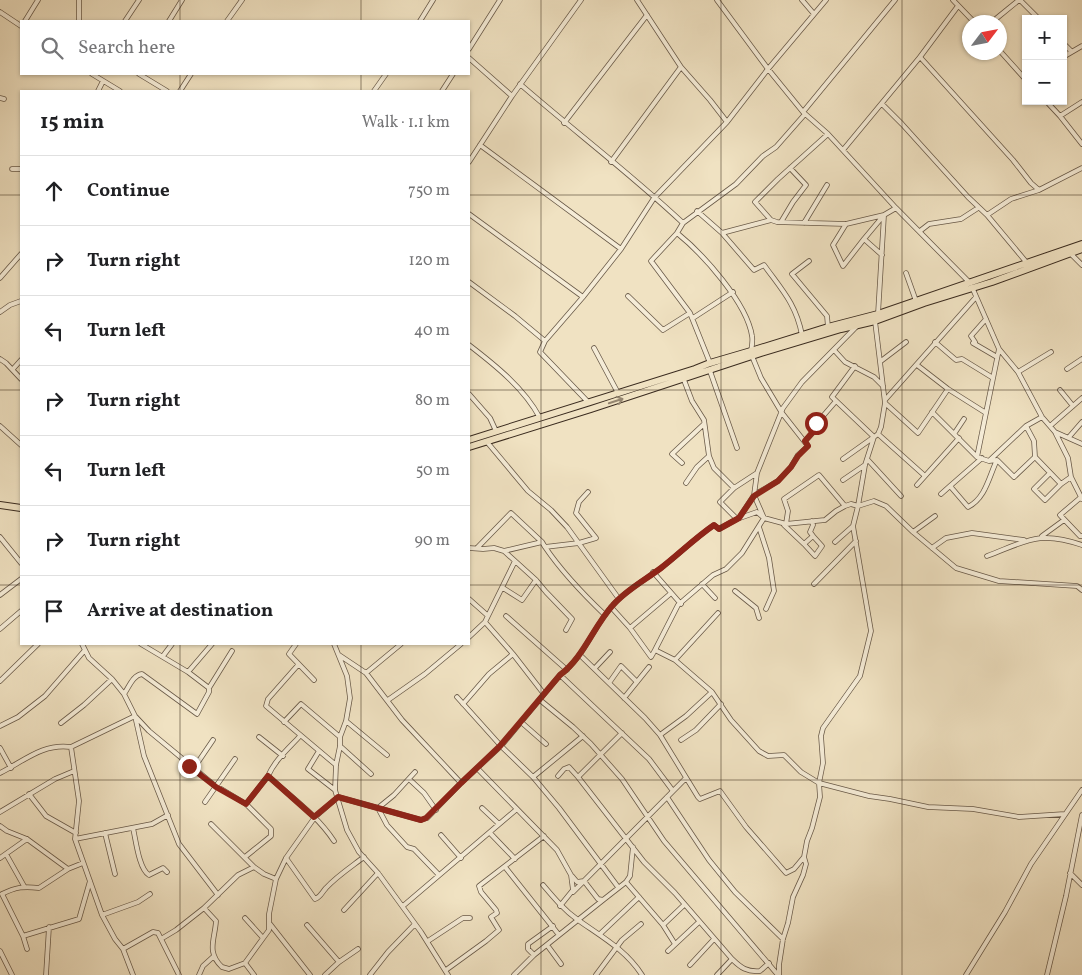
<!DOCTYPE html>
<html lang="en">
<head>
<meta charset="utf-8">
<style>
	body { margin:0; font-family:Vollkorn,serif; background:#f2f2f2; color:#202124 }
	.controls { position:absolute; right:15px; top:15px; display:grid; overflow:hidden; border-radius:0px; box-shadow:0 1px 4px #0004 }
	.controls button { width:45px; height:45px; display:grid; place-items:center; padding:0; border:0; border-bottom:1px solid #e0e0e0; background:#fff; color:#202124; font:25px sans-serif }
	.compass { position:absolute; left:962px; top:15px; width:45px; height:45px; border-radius:50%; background:#fff; box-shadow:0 1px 4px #0004; rotate:58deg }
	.stop { position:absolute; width:15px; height:15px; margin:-11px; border:4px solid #8f2418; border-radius:50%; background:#fff }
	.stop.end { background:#8f2418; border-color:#fff; box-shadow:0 1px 5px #0008 }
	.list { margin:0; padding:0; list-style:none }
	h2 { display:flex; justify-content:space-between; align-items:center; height:65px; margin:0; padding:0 20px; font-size:21px }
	h2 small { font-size:16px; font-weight:400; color:#757577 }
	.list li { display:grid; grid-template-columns:32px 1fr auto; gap:15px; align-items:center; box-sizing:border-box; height:70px; padding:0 20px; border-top:1px solid #e0e0e0 }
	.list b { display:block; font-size:19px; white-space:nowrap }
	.list em { font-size:16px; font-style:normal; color:#757577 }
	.icon { flex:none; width:28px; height:28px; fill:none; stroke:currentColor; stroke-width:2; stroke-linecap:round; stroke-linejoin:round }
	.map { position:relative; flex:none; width:1082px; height:975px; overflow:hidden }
	.search { position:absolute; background:#fff; box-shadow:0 1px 4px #0004; left:20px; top:20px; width:450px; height:55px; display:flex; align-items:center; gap:12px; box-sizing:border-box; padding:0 18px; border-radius:0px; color:#757577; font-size:19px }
	.panel { position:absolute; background:#fff; box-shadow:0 1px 4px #0004; left:20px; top:90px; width:450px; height:555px; border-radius:0px }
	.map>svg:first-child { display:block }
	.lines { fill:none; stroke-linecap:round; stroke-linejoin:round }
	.minor-casing { stroke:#685948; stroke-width:5.5 }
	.primary-casing { stroke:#3a2b1f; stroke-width:8 }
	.minor { stroke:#f5ecd7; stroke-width:4 }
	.primary { stroke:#f0e2c2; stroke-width:6 }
	.oneway { stroke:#958670 }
	.route { stroke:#8f2418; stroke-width:6 }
	.grid { fill:none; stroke:#3a2b1f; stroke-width:1; stroke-opacity:0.55 }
</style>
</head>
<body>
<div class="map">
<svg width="1082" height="975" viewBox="0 0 1082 975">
	<rect width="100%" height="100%" fill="#f0e2c2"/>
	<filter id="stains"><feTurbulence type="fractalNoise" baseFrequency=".004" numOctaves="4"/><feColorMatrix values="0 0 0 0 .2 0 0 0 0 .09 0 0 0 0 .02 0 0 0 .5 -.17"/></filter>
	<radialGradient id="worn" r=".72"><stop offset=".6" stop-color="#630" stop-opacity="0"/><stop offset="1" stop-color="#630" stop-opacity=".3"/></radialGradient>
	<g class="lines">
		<defs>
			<path id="minor" d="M79 0V21
				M717 0 768 69 803 112 828 134 896 208 970 283
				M802 0 814 14
				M953 0 974 22
				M1020 0 1039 19
				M958 6 920 57 1013 160 1031 183 1039 190
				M0 12 21 26
				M25 21 38 0
				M125 21 139 0
				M169 21 182 0
				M227 21 242 0
				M420 21 433 0
				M992 22 1019 0
				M1063 43 1071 51
				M469 49 500 0
				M1000 51 1026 80
				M1063 57 1082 46
				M469 58 512 96
				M681 67 710 100 727 122
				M92 74 120 91
				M139 74 167 91
				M520 84C574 131 631 174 683 223L677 233C703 254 747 303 752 336 753 341 752 346 751 351
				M98 91 103 81
				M180 91 191 74
				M374 91 386 74
				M442 91 453 74
				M0 98 4 99
				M1046 101 1060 116 1082 144
				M882 104 902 124 968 197 987 215 1027 263
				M803 112 895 0
				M1060 116 1082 102
				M564 123 647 15
				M480 145 621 249
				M843 150 920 57
				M469 162 512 96 581 0
				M611 162 681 67 637 0
				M12 169H21
				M697 211 722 233 754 270 764 265C782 290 796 304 802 335
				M469 214 583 297
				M987 215 1011 199 1039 190 1082 168
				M771 220 755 202 778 179 828 134
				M781 222 793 202 806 185 790 168
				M683 223 736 184 763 156 776 147 805 114
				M804 223 827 185
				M846 224 833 245 843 266 864 239 882 255
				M920 231 929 224 961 219 978 208
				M677 233 651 261 690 313 710 363
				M722 233 771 220 777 222 846 224 884 215 864 239
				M1071 254 1082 265
				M809 261 792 274 827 316 828 327
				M906 273 916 301
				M0 278 21 254
				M469 282 515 316 545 341 540 352 589 403
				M972 287 999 349 1018 372 1042 417 1055 432 1068 458 1071 477 1082 499
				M628 296 663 330 690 313
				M0 312 10 305 21 301
				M878 314 884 215 896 208
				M693 318 733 292
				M986 319 971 336 975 342 973 343 997 357
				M545 341 583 297 621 249 654 198 727 122 768 69 826 0
				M935 342 956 360 962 359 993 378
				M469 345C495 365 524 388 540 418
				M594 348 618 393
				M834 350 845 362 874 377 883 386
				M0 359 6 363 21 379
				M881 361 906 342
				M917 365 948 389 986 413
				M13 369 21 360
				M1067 369 1082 359
				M710 371 737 448
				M1018 372 1051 352
				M684 380 692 401 704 420 709 456 714 468 734 488
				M1060 390 1073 406
				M469 394 490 418 496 431
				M885 400 976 297
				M885 403 918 433 948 389
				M932 412 977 457 989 461 997 460 1014 477 1035 457
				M0 426 21 445
				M1026 426 1034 441 1035 457 1061 484 1071 477
				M1050 426 1082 398
				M1055 432 1082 444
				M878 434 925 476
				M954 434 964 419
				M1069 437 1082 422
				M805 441 819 426 817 423 836 401
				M487 442 528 491 551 510 567 527 619 599
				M977 457 999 349
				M843 459 874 437 832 397 855 366
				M868 460 901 496
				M990 460 1026 426 1042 417
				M682 463 672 454 704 424
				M1050 473 1034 489 1045 500 1061 484
				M843 480 865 465
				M686 483 697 467 709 456
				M917 485 959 438
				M950 486 982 458
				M941 494 950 486 968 507C986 498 989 476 997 460
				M1080 498 1060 515 1080 536H1082
				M845 506 819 475 784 499 788 511 786 524 825 520 836 511 845 506 851 504 858 506 874 501 886 506 913 532 956 568 999 581 1077 586 1082 590
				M739 518 754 495 778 481 791 467 798 455 808 446 782 413 761 378 752 356
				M737 519 720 502 734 488 757 473
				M812 521 813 525 810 532 813 536 804 544 815 556 822 546 813 536
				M784 525 804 544
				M759 527 769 558 774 591 766 609
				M913 532 935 516
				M1042 536 1064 520
				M0 537 21 563
				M835 542 853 526
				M545 547C562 572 583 594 605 615
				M469 548 483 549 494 548 504 551 542 542 545 547 579 543 596 538 576 513 579 502 588 492
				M477 548 511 513 542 542
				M932 548 946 538 972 533 1024 540
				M504 551 536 580 546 592 572 619 566 630
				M987 556C1027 541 1039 530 1082 545
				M653 572 681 604
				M702 584 715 598
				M814 584 856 541
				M503 588 522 600 536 580
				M735 591 756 608 759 618
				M0 595 21 579
				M469 599 487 615
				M611 607 630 628 651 657 655 650 675 660 712 692 731 720 759 751 768 756 784 755 801 772 819 783 869 796 890 799 928 807 973 809 1019 817 1065 814
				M506 616 567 670
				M485 622 513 654 544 694
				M630 628 670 594
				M0 629 21 611
				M469 637 485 622 515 561
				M82 644 89 658 112 679 124 694 135 716 149 731 213 784 246 804 268 776C291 797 317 815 334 841
				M296 644 289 654 314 680
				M334 644 347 676 350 698 346 721 340 737V746L336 765 335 790 347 830 359 852 378 873 421 932 448 975
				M655 650 678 605 713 575 726 569 742 553 764 518 754 495 757 473 783 408 802 382 856 327
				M339 655 366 673 402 720 461 783
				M580 655 645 718 660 735 698 797 700 799 720 791 746 827 786 873 794 869 804 857
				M163 656 172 644
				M675 660 718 613
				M298 665 268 699 266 706 336 765
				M595 668 610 652
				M188 672 212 644
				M366 673 401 644
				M560 675 649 759 673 791
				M0 681 38 644
				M609 683 621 666 637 682
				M209 688 232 651
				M124 694C129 687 133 675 142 674L197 714 209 692V688L188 672 141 644
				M457 697 501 746 533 777 559 808 618 887
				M624 698 649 667
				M388 700 425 674 461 644
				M540 700 573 727 591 744 622 779 664 841 778 975
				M463 704 489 674 513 654
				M346 721 387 755
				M284 722 301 704 340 737
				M521 722 546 744
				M61 723 84 705 112 679
				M0 726 18 717 45 696 85 650
				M622 733 578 777 644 862 675 893 732 959 717 975
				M660 735 686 716 712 692
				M259 737 283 756
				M681 740 696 730 721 704
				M340 746 371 774
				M71 747 79 801 75 839 102 915 115 939 123 949 133 975
				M0 748 11 768
				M319 751 308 769 335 790
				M194 768 213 740
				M477 768 557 850 571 875 573 890 560 906
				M415 772 394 795 378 808 387 825 407 847 414 849 439 875
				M0 773C24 761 43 743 71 747L135 716 144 756 179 844 218 895
				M268 776C275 760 288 749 300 736
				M558 776 564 769 569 767 578 777
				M533 777 583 736
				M409 779 424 793 436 810
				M29 794 46 816 76 833
				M667 797 709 860 735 892 783 939
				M205 802 235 759
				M482 808 499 824
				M0 812 55 779 74 771
				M211 824 254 867
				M0 826 7 831 27 839 68 869
				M133 828C136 841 139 869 149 875L163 868 167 872
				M105 833 115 874
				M490 833 515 859
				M441 835 461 858
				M75 839 152 824 168 815
				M6 854 24 886
				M245 857 271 836V829L246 804
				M0 858 27 839
				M286 858 315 899C321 897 322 892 326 888 337 876 351 867 364 857
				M505 867 559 935
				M1070 873 1082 885
				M572 876 577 882 584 881 598 899 603 900 626 882 630 876 633 847
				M276 879 264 874 254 867 238 875 204 908 216 921C215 939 206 952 222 967L229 969 245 963 269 930V914L276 879 286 858 315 817 338 797 421 820 427 818 461 783 501 746 560 675C584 658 593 627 613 605 626 590 645 580 661 568 679 554 695 538 714 525L719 529 737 519 757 512 764 518 786 524
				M626 882 663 925 675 944
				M543 885C554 898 564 910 578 920 602 937 626 950 642 975
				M573 892 686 778
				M403 906 517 809
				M344 910 378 873
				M102 915 138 902 150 894
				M245 918 263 938
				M270 924 310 975
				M307 925 339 962
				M663 925 684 905
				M600 934 639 897
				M23 936 2 894C16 887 24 886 39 888L68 869 83 863
				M161 939 179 975
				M428 941 463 918H470
				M547 945 561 964
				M27 949 23 936 79 919 90 881
				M123 949 153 932 158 933 161 939 176 930 204 908
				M0 951 12 975
				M668 951 699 922
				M534 955 528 949V944L553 926
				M732 959C741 968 747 972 760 971L769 963
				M245 963 254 975
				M690 965 714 939
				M446 970 486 941 499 930 491 917 497 913 496 910 481 892 479 886 544 836
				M46 975 49 927
				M199 975 203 966 214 956
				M325 975 339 962 358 949
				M370 975 388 952 415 924
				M514 975 534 955 603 900
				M596 975 622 940 641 924
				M779 975V965L783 939 788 923 793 897 803 875 806 864 804 857 807 841 812 828 820 797 819 783 823 763 821 736 823 728 860 676 871 631 853 526 858 506 865 465 874 437 878 434 881 427 885 403 875 321
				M966 975 1005 912 1031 864 1082 790
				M1047 975 1066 896 1082 815"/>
			<path id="primary" d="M469 440 695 369 710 363 751 351 828 327 878 314 1082 244
				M469 447 591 409 761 353 841 329 875 321 924 303 992 282 1082 249
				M0 505 21 508"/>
		</defs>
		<use href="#minor" class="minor-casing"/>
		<use href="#primary" class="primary-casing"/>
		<use href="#minor" class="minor"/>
		<use href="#primary" class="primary"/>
	</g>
	<defs><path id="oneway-shaft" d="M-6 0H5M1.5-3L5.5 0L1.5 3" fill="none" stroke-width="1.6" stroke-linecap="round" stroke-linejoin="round" transform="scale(1.25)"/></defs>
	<use class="oneway" href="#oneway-shaft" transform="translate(616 401) rotate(-18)"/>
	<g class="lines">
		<path class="route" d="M189 766 216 787 246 804 268 776 314 817 338 797 421 820 426 818 461 783 500 746 560 675C584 657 593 627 613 605 626 590 645 580 661 568 679 554 695 538 714 525L719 529 739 518 754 496 778 481 791 467 798 456 808 446 805 441 818 426 816 423"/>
	</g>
	<path class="grid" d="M180 0V21M361 0V21M541 0V975M721 0V975M902 0V975M180 74V91M361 74V91M0 195H21M469 195H1082M0 390H21M469 390H1082M0 585H21M469 585H1082M180 644V975M361 644V975M0 780H1082"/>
	<rect width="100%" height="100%" filter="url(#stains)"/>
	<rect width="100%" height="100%" fill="url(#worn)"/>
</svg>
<div class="controls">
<button>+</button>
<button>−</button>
</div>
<svg class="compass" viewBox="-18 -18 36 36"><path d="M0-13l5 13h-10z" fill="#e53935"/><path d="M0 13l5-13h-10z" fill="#757577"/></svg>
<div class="stop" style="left:816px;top:423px"></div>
<div class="stop end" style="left:189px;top:766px"></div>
<div class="search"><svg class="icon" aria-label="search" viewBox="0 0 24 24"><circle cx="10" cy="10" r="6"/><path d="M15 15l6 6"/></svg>Search here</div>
<section class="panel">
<h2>15 min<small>Walk · 1.1 km</small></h2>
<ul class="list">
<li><svg class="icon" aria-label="ahead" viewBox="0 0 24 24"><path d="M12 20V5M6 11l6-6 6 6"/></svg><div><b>Continue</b></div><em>750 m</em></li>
<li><svg class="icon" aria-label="right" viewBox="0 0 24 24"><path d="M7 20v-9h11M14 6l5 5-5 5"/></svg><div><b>Turn right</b></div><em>120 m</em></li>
<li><svg class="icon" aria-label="left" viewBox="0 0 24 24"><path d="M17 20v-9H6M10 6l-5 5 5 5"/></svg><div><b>Turn left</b></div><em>40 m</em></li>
<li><svg class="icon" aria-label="right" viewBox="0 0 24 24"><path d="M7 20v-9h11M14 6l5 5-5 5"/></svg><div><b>Turn right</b></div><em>80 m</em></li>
<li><svg class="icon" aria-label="left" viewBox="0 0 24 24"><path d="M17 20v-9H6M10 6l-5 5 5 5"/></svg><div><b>Turn left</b></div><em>50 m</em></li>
<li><svg class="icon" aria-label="right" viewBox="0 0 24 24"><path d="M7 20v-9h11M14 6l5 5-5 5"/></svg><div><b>Turn right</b></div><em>90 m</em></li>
<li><svg class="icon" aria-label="arrive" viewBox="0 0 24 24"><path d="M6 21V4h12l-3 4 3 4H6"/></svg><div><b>Arrive at destination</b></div></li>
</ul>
</section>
</div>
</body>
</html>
